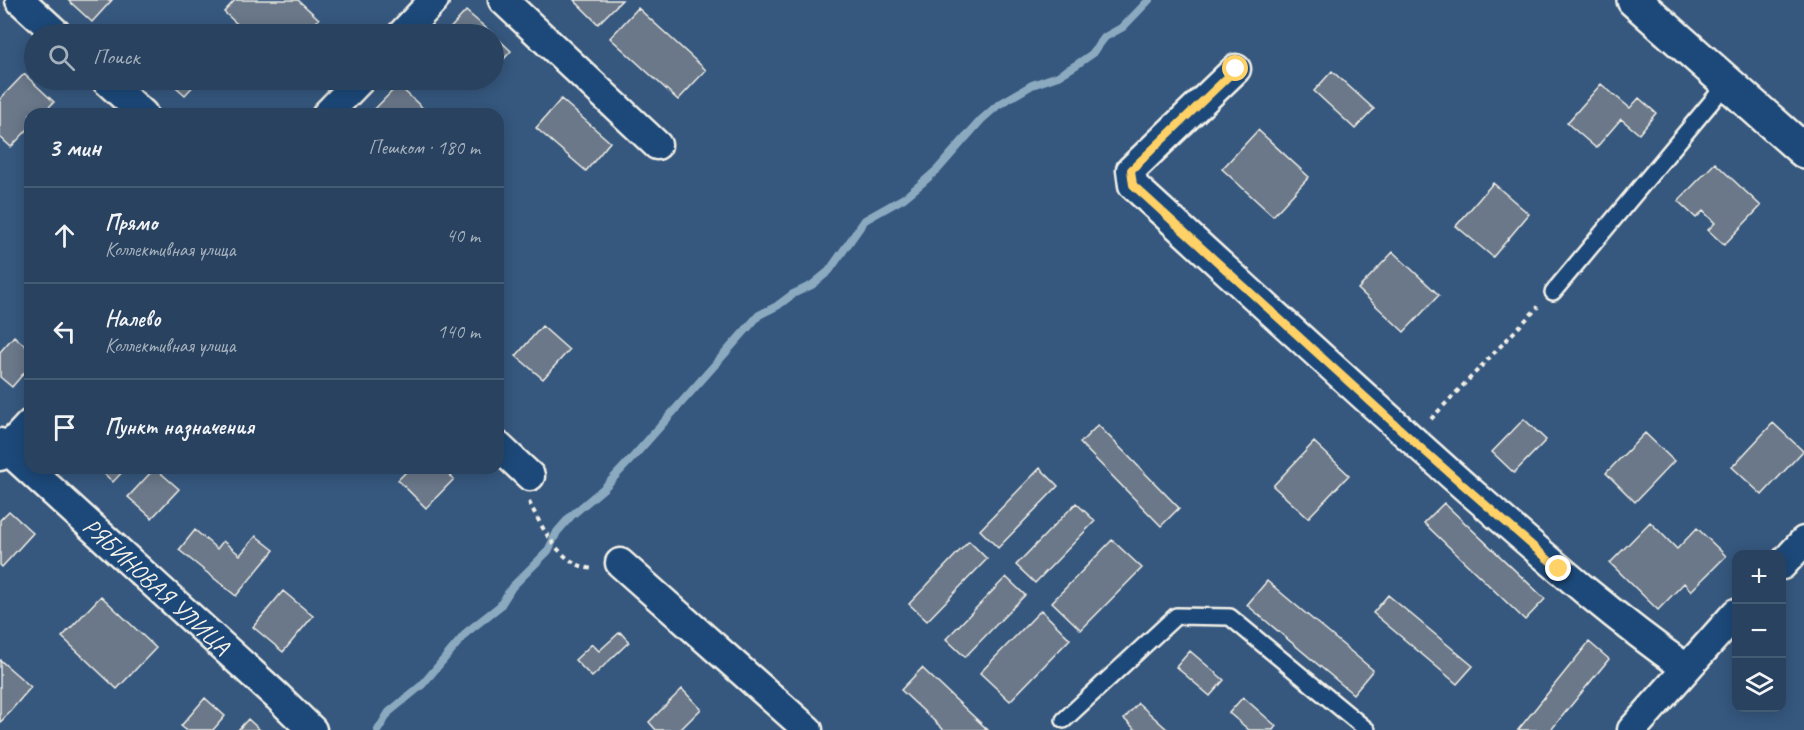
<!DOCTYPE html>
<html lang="ru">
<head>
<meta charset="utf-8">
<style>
	body { margin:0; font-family:Caveat,sans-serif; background:#304965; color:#f1f3f6 }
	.controls { position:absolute; right:18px; bottom:18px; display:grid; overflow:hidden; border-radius:12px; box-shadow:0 3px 15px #0003 }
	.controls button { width:54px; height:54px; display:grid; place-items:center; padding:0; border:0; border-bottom:2px solid #445b74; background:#28425f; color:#f1f3f6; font:30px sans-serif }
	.stop { position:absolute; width:18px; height:18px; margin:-14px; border:4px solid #ffd166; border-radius:50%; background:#fff }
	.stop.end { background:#ffd166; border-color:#fff; box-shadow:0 2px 6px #0008 }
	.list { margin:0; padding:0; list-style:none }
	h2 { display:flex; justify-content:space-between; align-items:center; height:78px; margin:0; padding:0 24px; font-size:26px }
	h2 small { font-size:20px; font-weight:400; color:#a5b0bd }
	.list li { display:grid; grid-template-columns:39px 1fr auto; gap:18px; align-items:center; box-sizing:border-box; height:96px; padding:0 24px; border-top:2px solid #445b74 }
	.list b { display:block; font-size:22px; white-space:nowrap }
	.list p { margin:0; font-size:20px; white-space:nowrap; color:#a5b0bd }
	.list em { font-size:20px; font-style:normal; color:#a5b0bd }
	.icon { flex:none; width:33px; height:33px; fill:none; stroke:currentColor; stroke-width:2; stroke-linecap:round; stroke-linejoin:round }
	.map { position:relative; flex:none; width:1804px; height:730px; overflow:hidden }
	.search { position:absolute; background:#28425f; box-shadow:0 3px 15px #0003; left:24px; top:24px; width:480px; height:66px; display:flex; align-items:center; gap:15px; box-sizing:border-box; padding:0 21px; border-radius:33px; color:#a5b0bd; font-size:22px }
	.panel { position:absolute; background:#28425f; box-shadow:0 3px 15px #0003; left:24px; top:108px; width:480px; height:366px; border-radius:18px }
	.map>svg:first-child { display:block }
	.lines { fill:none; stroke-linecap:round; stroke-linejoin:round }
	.stream { stroke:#8caabf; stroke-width:8 }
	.building { fill:#6b788a; stroke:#f4f1e8; stroke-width:1.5 }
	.lane-casing { stroke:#f4f1e8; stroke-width:20 }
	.street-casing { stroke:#f4f1e8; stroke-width:33 }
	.secondary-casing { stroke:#f4f1e8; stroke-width:38 }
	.path { stroke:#f4f1e8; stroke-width:4; stroke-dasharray:4.5 4.5; stroke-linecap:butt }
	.lane { stroke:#1f4a7a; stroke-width:15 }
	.street { stroke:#1f4a7a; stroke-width:28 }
	.secondary { stroke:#1f4a7a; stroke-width:33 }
	.route { stroke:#ffd166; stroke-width:8 }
	.labels { text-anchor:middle; stroke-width:6; stroke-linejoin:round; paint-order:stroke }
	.street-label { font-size:24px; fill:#f4f1e8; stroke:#1f4a7a }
</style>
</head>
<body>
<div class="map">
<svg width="1804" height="730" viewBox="0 0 1804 730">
	<rect width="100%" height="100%" fill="#36587f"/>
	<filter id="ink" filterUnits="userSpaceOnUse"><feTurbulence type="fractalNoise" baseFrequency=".0167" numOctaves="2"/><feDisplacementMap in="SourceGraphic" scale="12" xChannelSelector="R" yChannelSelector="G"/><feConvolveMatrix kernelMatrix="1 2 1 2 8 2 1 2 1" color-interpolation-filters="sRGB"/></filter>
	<g filter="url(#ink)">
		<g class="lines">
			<path class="stream" d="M378 730 389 712 422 685 467 632 500 606 512 587 548 551 557 532 571 516 604 488 634 456 759 315 777 306 793 294 812 285 829 271 865 220 904 198 921 184 938 169 981 120 998 105 1032 85 1058 76 1076 65 1092 54 1105 37 1123 27 1149 0"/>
		</g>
		<path class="building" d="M68 0H112L92 22Z
			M235 0H298L319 19 305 34H248L224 12Z
			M574 0H622L598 24Z
			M638 8 706 70 678 100 610 38Z
			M466 11 493 34H445Z
			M494 35 511 51 494 70Z
			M1332 71 1374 109 1355 129 1314 91Z
			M24 74 54 102 42 114H30V127L11 147 0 137V99Z
			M168 80H199L185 95Z
			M1601 84 1630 108 1639 98 1656 113 1639 134 1621 119 1596 148 1567 123Z
			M398 85 429 114H370Z
			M561 99 610 142 586 171 536 128Z
			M1258 130 1309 177 1273 216 1222 169Z
			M1715 163 1761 206 1724 245 1708 230 1715 223 1703 211 1696 218 1678 201Z
			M1493 183 1529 214 1493 257 1456 226Z
			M1393 252 1439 295 1404 332 1358 289Z
			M542 326 569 350 543 379 516 356Z
			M14 336 30 350V366L12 387 0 377V352Z
			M1524 419 1546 440 1514 473 1492 452Z
			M1773 423 1803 451 1762 495 1732 467Z
			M1098 425 1179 508 1161 526 1080 443Z
			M1645 433 1674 461 1635 502 1606 473Z
			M1314 442 1349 475 1308 518 1273 486Z
			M98 468H126L113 482Z
			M155 468 179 489 152 518 128 497Z
			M410 468H443L454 479 426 508 398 480Z
			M1040 468 1058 486 998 548 980 530Z
			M1076 503 1095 521 1035 583 1016 565Z
			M1444 503 1545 599 1525 620 1424 523Z
			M9 511 33 533 2 567 0 565V520Z
			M1650 522 1677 549 1697 528 1726 556 1691 591 1684 583 1658 610 1610 563Z
			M195 530 217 549 223 541 240 555 256 536 274 550 236 596 179 550Z
			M1112 540 1142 568 1081 630 1052 602Z
			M969 541 987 559 927 621 909 604Z
			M1006 577 1025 595 965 657 946 639Z
			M1267 581 1373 670 1353 694 1247 605Z
			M283 591 313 616 283 652 253 627Z
			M1388 595 1473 666 1457 684 1373 613Z
			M101 596 156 648 117 689 62 637Z
			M1041 610 1070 639 1010 701 980 673Z
			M620 632 629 642 592 677 575 660 592 644 599 651Z
			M1589 642 1609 659 1551 730H1518Z
			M1190 651 1224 680 1210 696 1176 667Z
			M0 660 31 687 0 723Z
			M922 668 988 730H944L901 690Z
			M682 689 701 709 680 730H656L649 722Z
			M1243 697 1276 726 1273 730H1249L1229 713Z
			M205 698 225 716 213 730H186L181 726Z
			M1138 703 1168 730H1136L1124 719Z
			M248 719 260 730H238Z"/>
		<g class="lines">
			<defs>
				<path id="lane" d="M1553 292 1727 83
					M1064 720 1176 616 1230 617 1367 730"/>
				<g id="street">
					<path d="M20 0 57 34"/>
					<path d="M503 0 657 145"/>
					<path d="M402 34 434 0"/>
					<path d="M1236 69 1131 170 1133 185C1246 288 1358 392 1472 493 1542 554 1610 615 1686 668"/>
					<path d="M106 80 143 114"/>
					<path d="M327 114 360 80"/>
					<path id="s1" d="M0 443 278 697 312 730"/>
					<path d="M498 446 530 476"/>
					<path d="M0 456 30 424"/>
					<path d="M620 563 808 730"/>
					<path d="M1782 565 1804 541"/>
					<path d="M1632 730 1736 613"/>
				</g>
				<path id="secondary" d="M1634 0 1804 151"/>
			</defs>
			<use href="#lane" class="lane-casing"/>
			<use href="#street" class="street-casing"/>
			<use href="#secondary" class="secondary-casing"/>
			<path class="path" d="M1431 419 1538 307
				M529 502C543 529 560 566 594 569"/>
			<use href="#lane" class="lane"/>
			<use href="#street" class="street"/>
			<use href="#secondary" class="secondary"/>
		</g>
	</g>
	<g class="lines" filter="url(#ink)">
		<path class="route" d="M1236 69 1131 170 1133 185 1421 448 1559 569"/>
	</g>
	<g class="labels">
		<g class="street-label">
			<text dy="8" stroke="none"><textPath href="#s1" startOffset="212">РЯБИНОВАЯ УЛИЦА</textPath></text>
		</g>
	</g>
</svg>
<div class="controls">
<button>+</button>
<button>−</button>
<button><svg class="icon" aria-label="layers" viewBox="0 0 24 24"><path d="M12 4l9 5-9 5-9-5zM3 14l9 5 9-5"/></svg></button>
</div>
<div class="stop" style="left:1236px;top:69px"></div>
<div class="stop end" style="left:1559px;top:569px"></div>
<div class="search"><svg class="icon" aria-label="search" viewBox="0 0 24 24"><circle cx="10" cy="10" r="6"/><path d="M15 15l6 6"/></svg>Поиск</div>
<section class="panel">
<h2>3 мин<small>Пешком · 180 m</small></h2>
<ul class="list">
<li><svg class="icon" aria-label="ahead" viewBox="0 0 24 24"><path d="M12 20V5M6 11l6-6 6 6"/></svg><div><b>Прямо</b><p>Коллективная улица</p></div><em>40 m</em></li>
<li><svg class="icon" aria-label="left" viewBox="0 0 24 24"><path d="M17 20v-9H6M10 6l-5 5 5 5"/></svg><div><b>Налево</b><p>Коллективная улица</p></div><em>140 m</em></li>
<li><svg class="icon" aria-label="arrive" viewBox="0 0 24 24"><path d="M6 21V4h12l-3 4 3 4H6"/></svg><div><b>Пункт назначения</b></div></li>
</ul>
</section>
</div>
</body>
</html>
